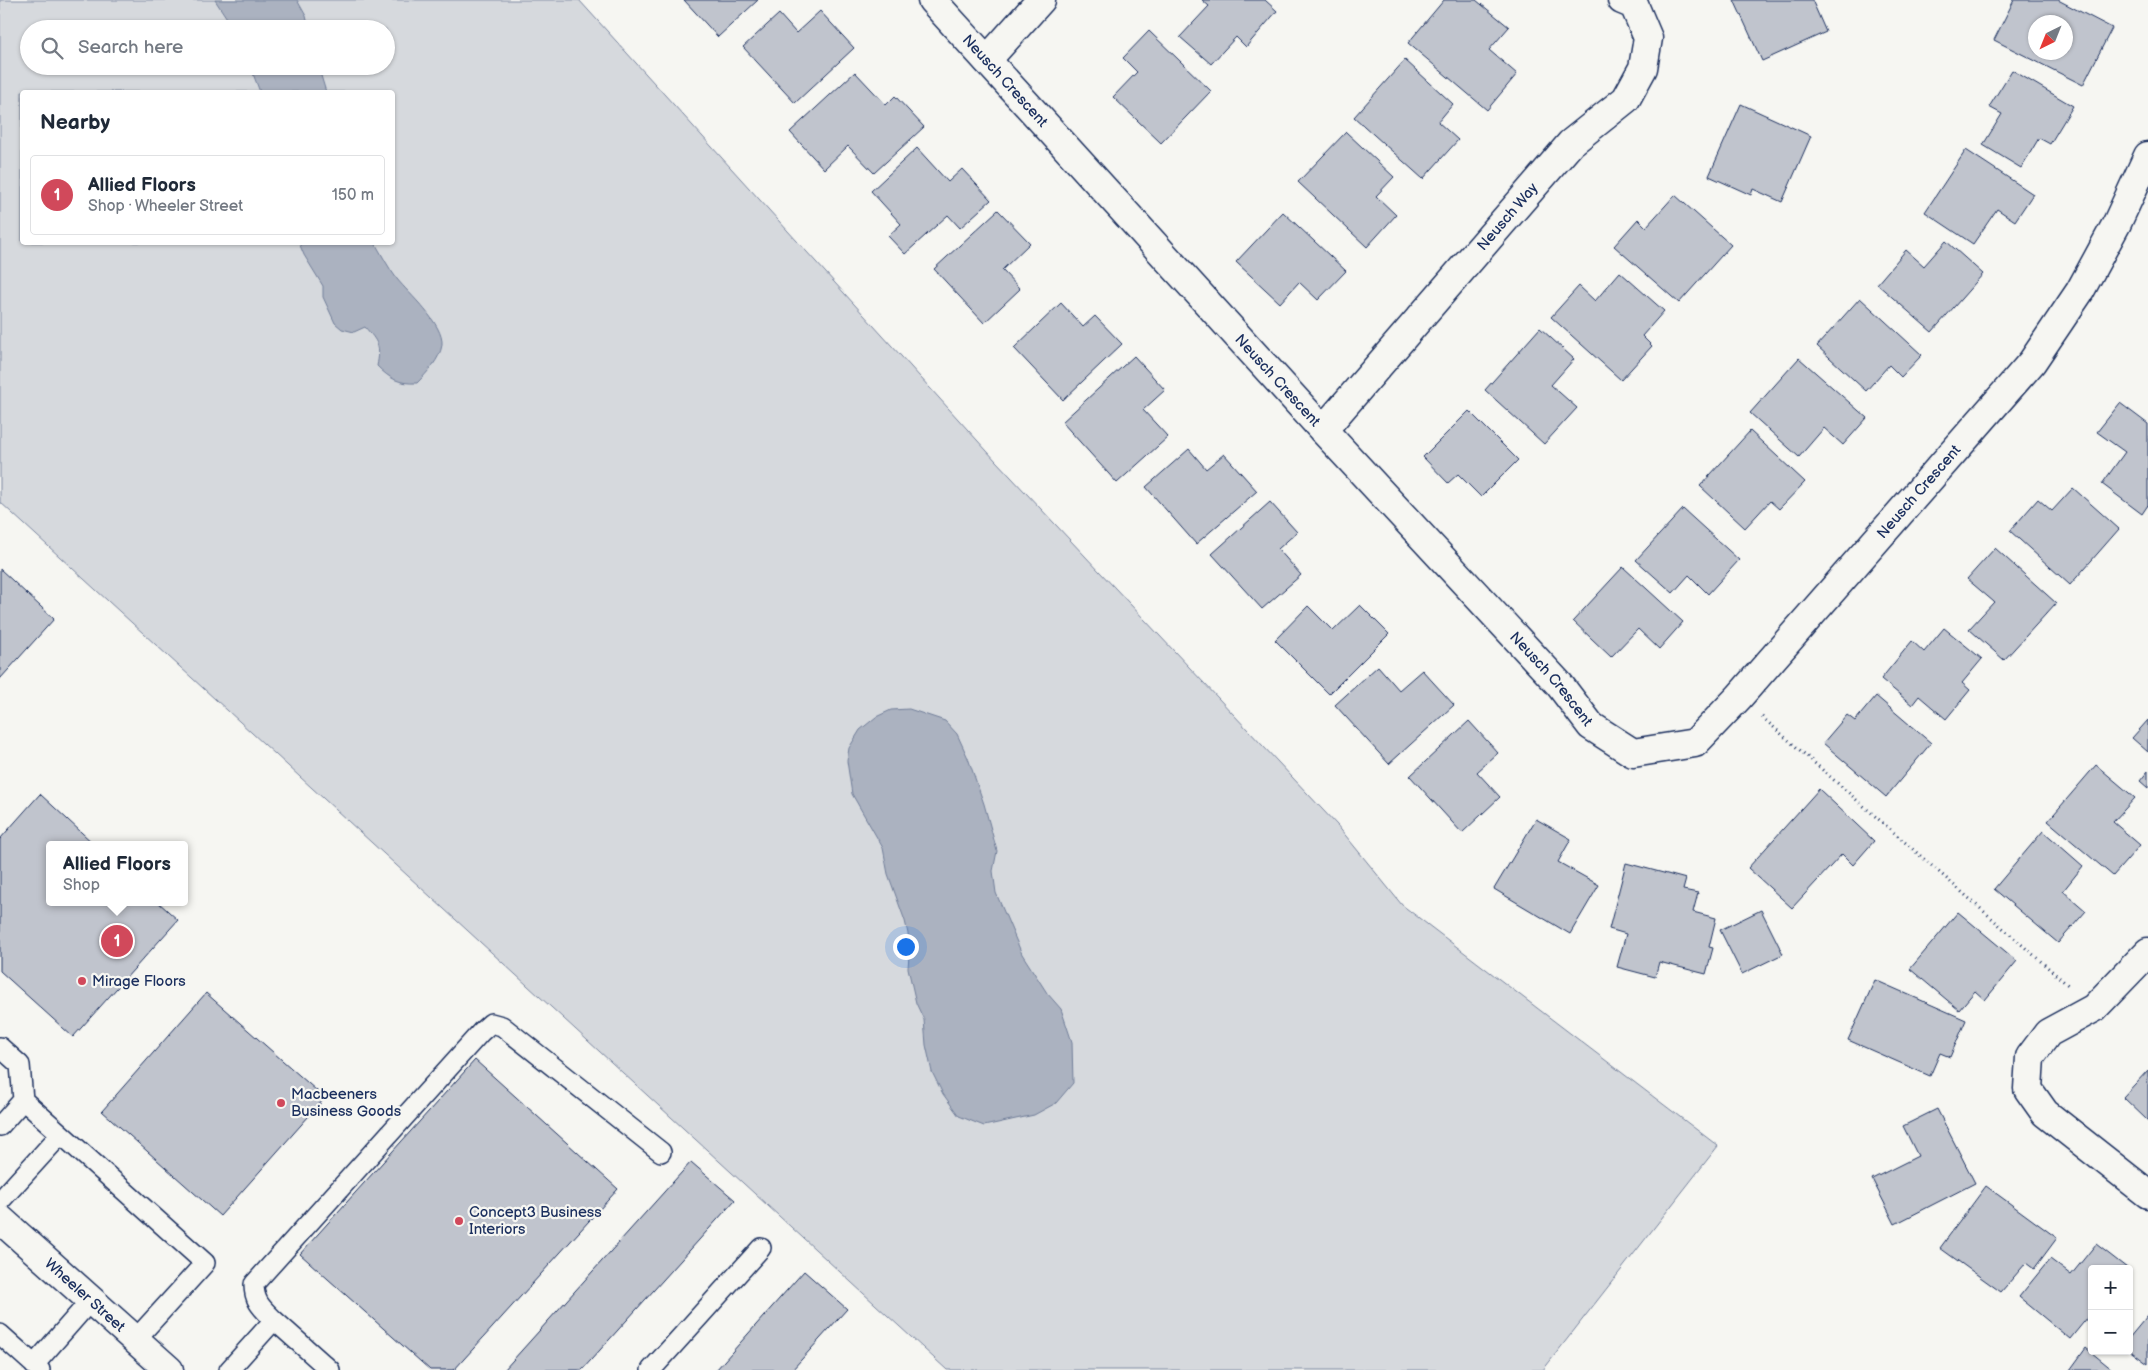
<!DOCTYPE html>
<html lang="en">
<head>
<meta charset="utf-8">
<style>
	body { margin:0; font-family:"Balsamiq Sans",sans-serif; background:#f6f6f7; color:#1f2937 }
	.controls { position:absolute; right:15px; bottom:15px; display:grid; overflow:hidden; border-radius:5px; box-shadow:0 1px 4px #0004 }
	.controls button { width:45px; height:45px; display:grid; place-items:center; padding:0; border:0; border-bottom:1px solid #e0e1e3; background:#fff; color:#1f2937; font:25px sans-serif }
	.compass { position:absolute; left:2028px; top:15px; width:45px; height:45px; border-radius:50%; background:#fff; box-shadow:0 1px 4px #0004; rotate:223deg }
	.you { position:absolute; left:905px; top:946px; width:18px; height:18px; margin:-12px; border:4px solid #fff; border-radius:50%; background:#1a73e8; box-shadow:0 0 0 8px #1a73e833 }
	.badge { display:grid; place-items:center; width:32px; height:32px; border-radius:50%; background:#d1495b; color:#fff; font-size:16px; font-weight:700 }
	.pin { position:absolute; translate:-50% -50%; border:2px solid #fff; box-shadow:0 1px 5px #0006 }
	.popup { position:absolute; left:46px; top:841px; width:142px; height:65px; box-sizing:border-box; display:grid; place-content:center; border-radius:5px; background:#fff; filter:drop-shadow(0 1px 4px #0005); font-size:16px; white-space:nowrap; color:#747a83 }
	.popup b { font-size:19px; color:#1f2937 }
	.popup::after { content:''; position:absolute; left:50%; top:100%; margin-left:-10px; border:10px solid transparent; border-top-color:#fff }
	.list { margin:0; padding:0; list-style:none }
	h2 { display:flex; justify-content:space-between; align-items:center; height:65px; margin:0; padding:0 20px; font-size:21px }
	h2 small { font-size:16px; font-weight:400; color:#747a83 }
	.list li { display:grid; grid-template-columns:32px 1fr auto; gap:15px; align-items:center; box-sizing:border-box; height:80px; margin:0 10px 10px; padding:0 10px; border:1px solid #e0e1e3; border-radius:5px }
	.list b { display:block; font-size:19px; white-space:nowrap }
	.list p { margin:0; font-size:16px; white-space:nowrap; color:#747a83 }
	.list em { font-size:16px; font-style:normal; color:#747a83 }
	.icon { flex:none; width:28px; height:28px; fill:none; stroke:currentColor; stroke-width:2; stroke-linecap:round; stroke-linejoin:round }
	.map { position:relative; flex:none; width:2148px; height:1370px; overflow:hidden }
	.search { position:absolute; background:#fff; box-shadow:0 1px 4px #0004; left:20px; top:20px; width:375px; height:55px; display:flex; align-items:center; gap:12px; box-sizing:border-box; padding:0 18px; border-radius:28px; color:#747a83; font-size:19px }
	.panel { position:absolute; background:#fff; box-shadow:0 1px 4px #0004; left:20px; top:90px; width:375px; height:155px; border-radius:5px }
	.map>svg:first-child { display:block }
	.green { fill:#d6d9dd; stroke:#78849e; fill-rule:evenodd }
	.water { fill:#abb2c0; stroke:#717e99 }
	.building { fill:#c0c4cd; stroke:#1b2f5e; fill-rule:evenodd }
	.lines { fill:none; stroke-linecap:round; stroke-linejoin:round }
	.service-casing { stroke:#1b2f5e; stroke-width:22 }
	.minor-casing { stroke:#1b2f5e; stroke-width:31 }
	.path { stroke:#1b2f5e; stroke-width:3; stroke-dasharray:1 4; stroke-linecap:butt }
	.service { stroke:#f6f6f2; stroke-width:19 }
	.minor { stroke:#f6f6f2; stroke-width:28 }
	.poi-dot { fill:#d1495b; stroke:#f6f6f2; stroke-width:2 }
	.labels { text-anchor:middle; stroke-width:4.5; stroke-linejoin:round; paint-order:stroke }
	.street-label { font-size:15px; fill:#1b2f5e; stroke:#f6f6f2 }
	.poi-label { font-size:15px; fill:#1b2f5e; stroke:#f6f6f2; text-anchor:start }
</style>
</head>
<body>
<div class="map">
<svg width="2148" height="1370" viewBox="0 0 2148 1370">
	<rect width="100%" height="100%" fill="#f6f6f2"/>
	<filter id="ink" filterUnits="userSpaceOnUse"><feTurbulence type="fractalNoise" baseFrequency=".02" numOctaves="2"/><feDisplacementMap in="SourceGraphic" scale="10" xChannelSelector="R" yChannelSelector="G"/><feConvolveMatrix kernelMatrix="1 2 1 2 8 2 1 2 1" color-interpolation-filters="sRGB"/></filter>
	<g filter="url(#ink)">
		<path class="green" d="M0 0H579L996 461 1337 825 1402 905 1718 1146 1543 1370H947L0 502ZM29 29H386V66H29ZM22 92H392V242H22Z"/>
		<path class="water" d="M215 0H297L306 16 309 29H234Z
			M250 66H318L326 92H260Z
			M299 243H375C382 255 388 267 397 279 409 294 444 324 442 345 440 359 427 373 417 383 399 384 390 379 377 366 381 346 378 342 365 327L354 332 342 329 335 323 323 297V286L304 255Z
			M909 709 945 721 957 734 968 758 984 804 997 851 993 871 996 893 1022 954 1047 993 1061 1009 1072 1042 1073 1083 1056 1103 1034 1115 984 1126 959 1116 943 1094 932 1072 926 1045 924 1020 916 1003 908 968 910 942 905 921 888 874 883 848 852 794 847 761 849 748 860 730 876 717 891 710Z"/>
		<path class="building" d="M684 0H758L718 37Z
			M1202 0H1265L1277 11 1246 47 1236 37 1211 64 1180 37 1209 6Z
			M1444 0H1476L1509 27 1489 50 1517 74 1487 110 1408 43Z
			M1734 0H1812L1826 32 1762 61Z
			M2014 0H2058L2112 28 2083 85 1994 40ZM2036 22H2066V52H2036Z
			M820 11 854 48 795 103 743 47 779 14 796 33Z
			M1149 31 1211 91 1161 143 1113 97 1137 72 1123 58Z
			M1405 60 1453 104 1438 122 1458 140 1423 179 1354 117Z
			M2012 70 2073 106 2050 144 2039 138 2021 168 1983 145 2002 114 1989 107Z
			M855 72 886 105 895 96 924 127 874 173 848 146 824 169 790 132Z
			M1741 104 1811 136 1782 202 1753 189 1751 195 1709 176Z
			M1346 132 1394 177 1376 196 1396 215 1367 247 1298 182Z
			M917 148 948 182 962 169 991 200 960 228 948 215 905 254 888 236 901 224 871 191Z
			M1966 150 2033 194 2015 221 1997 209 1973 244 1925 212Z
			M1675 195 1731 245 1679 303 1614 246 1638 219 1646 227Z
			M998 210 1030 243 1002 270 1020 289 984 323 934 269Z
			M1283 212 1346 271 1318 300 1299 282 1280 303 1236 262Z
			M1946 241 1983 274 1932 332 1877 284 1906 250 1924 266Z
			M1620 272 1664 311 1642 336 1652 346 1621 380 1551 317 1579 286 1595 301Z
			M1860 298 1922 355 1901 377 1889 365 1866 391 1817 346Z
			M1061 303 1083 327 1095 316 1122 344 1063 400 1014 348Z
			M1540 328 1574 359 1551 385 1577 408 1544 444 1485 390Z
			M1134 356 1165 390 1143 410 1168 437 1117 483 1062 422Z
			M1799 358 1867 418 1843 445 1824 428 1799 457 1750 413Z
			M2120 403 2148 424V505L2142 514 2102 484 2125 452 2097 432Z
			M1469 411 1518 460 1481 497 1458 474 1448 483 1423 457Z
			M1750 431 1805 482 1779 509 1770 501 1745 528 1700 486Z
			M1189 449 1206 469 1224 454 1257 491 1196 544 1146 487Z
			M2073 488 2119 529 2070 585 2010 531 2038 499 2052 511Z
			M1270 502 1297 532 1278 549 1301 575 1262 609 1212 554Z
			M1683 509 1739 560 1708 594 1689 575 1673 593 1636 560Z
			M1995 548 2056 603 2004 660 1969 629 1994 602 1967 579Z
			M1623 567 1683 622 1659 649 1638 629 1611 657 1573 621Z
			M0 569 54 619 0 679Z
			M1360 605 1389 634 1329 694 1275 640 1308 606 1333 631Z
			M1944 628 1982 659 1962 683 1970 690 1946 719 1919 696 1912 705 1881 679 1912 641 1924 652Z
			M1378 666 1399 690 1422 670 1454 705 1389 764 1335 705Z
			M1876 696 1931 743 1886 797 1823 743 1847 715 1855 721Z
			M2148 720V752L2132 738Z
			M1469 721 1498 753 1477 772 1500 797 1462 833 1410 776Z
			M2096 765 2135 798 2113 822 2140 845 2113 876 2048 821Z
			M2148 771V788L2140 781Z
			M1819 789 1874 841 1853 865 1842 854 1792 908 1748 868Z
			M40 794 95 845H49V902H158L178 920 73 1037 0 971V839Z
			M1536 819 1571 839 1558 862 1599 885 1570 934 1494 889Z
			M2043 831 2083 866 2063 891 2086 911 2058 943 1994 889Z
			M1626 863 1686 879 1683 890 1698 893 1693 912 1716 918 1709 947 1713 948 1706 974 1659 962 1655 977 1617 967 1626 934 1609 929Z
			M1761 910 1783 954 1742 974 1720 930Z
			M1958 912 2017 961 1985 1000 1975 991 1959 1010 1910 969Z
			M1875 980 1966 1020 1950 1057 1940 1053 1930 1076 1848 1040Z
			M206 993 325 1098 220 1216 102 1111Z
			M475 1060 618 1189 454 1370H430L300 1254Z
			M2148 1070V1121L2123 1097Z
			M1937 1109 1975 1183 1895 1224 1872 1179 1918 1156 1903 1126Z
			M691 1162 735 1200 582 1370H504Z
			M1986 1186 2057 1238 2034 1269 2026 1263 2001 1292 1940 1248Z
			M2096 1244 2127 1268 2092 1269V1312L2070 1339 2019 1297 2050 1259 2071 1275Z
			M804 1271 847 1309 792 1370H716Z
			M2148 1315V1364L2129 1350V1338Z
			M2086 1348 2113 1370H2070Z"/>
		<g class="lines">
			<defs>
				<path id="service" d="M0 1047 20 1065 23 1100
					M0 1126 23 1100 61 1134
					M0 1201 61 1134 205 1263 135 1340
					M274 1320C262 1308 254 1302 254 1284L481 1032 491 1023 502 1026 661 1152
					M0 1334 40 1370
					M34 1365 91 1300
					M229 1370 274 1320 330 1370
					M651 1370 761 1248"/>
				<g id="minor">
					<path id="s1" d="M932 0 1323 430 1559 684 1591 726 1633 753 1695 743 1739 697 2032 362 2080 291 2117 223 2148 156"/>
					<path d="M987 60 1041 0"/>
					<path id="s2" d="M1323 430 1571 143 1626 99 1643 68 1648 38 1634 5 1622 0"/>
					<path d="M2148 952 2094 1008 2048 1033 2030 1057 2028 1089 2045 1113 2148 1194"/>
					<path id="s3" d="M0 1219 169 1370"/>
				</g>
			</defs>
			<use href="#service" class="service-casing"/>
			<use href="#minor" class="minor-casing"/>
			<path class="path" d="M1762 717 2069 986"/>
			<use href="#service" class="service"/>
			<use href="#minor" class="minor"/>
		</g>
	</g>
	<g class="poi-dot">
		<circle cx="82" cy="981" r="5"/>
		<circle cx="281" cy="1103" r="5"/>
		<circle cx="459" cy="1221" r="5"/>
	</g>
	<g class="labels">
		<g class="street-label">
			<text dy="5" stroke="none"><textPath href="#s1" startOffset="109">Neusch Crescent</textPath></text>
			<text dy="5" stroke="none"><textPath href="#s2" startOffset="282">Neusch Way</textPath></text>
			<text dy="5" stroke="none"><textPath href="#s1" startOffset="514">Neusch Crescent</textPath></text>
			<text dy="5" stroke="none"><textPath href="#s1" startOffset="1430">Neusch Crescent</textPath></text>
			<text dy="5" stroke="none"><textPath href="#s1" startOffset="919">Neusch Crescent</textPath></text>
			<text dy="5" stroke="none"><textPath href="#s3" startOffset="114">Wheeler Street</textPath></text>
		</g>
		<g class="poi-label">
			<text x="92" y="986">Mirage Floors</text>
			<text x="291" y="1099">Macbeeners<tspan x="291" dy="17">Business Goods</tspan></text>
			<text x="469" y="1217">Concept3 Business<tspan x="469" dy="17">Interiors</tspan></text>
		</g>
	</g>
</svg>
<div class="controls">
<button>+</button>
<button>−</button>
</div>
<svg class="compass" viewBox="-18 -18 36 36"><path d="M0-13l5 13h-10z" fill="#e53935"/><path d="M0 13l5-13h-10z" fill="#747a83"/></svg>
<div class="you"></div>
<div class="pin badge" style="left:117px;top:941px">1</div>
<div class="popup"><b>Allied Floors</b>Shop</div>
<div class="search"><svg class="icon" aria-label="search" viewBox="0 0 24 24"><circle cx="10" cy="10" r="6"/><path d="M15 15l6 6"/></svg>Search here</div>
<section class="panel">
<h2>Nearby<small></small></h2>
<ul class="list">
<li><span class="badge">1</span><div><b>Allied Floors</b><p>Shop · Wheeler Street</p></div><em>150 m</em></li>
</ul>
</section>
</div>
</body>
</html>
